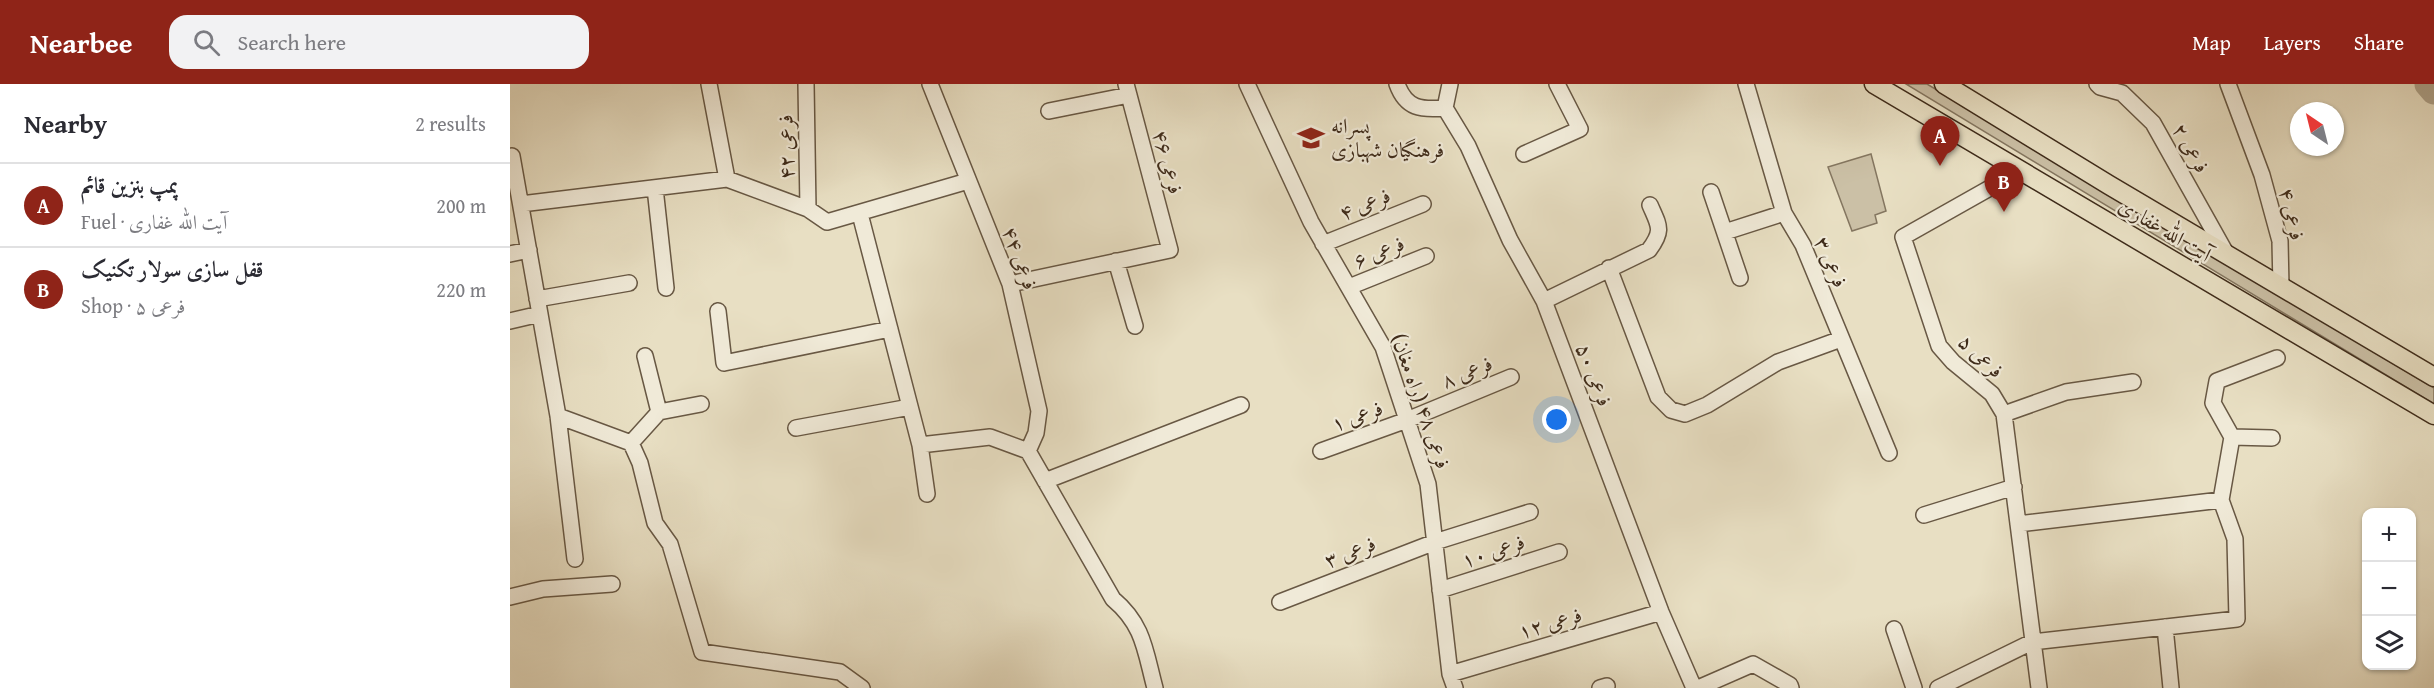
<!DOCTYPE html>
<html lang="en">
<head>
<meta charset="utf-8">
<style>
	body { margin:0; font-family:"Gentium Book Plus",Amiri,serif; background:#f2f2f3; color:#2b2b33 }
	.controls { position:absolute; right:18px; bottom:18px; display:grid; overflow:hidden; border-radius:12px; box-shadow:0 2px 4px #0004 }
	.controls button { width:54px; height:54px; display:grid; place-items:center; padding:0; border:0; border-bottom:2px solid #e1e1e2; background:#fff; color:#2b2b33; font:30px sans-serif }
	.compass { position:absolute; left:1780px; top:18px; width:54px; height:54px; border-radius:50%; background:#fff; box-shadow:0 2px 4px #0004; rotate:325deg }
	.you { position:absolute; left:1047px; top:336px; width:21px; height:21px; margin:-15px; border:4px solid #fff; border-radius:50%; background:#1a73e8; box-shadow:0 0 0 9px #1a73e833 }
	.badge { display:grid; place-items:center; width:39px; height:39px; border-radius:50%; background:#8f2418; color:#fff; font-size:20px; font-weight:700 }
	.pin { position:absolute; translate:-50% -50px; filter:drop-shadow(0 2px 3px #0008) }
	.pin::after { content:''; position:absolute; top:32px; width:21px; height:18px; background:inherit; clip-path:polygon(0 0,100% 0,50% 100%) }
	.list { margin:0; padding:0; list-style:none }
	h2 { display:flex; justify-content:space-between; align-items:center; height:78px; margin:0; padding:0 24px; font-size:26px }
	h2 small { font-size:20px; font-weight:400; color:#7c7c81 }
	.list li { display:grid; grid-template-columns:39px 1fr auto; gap:18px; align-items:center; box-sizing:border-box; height:84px; padding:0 24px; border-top:2px solid #e1e1e2 }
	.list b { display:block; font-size:22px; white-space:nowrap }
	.list p { margin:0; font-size:20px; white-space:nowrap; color:#7c7c81 }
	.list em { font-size:20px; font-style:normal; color:#7c7c81 }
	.icon { flex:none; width:33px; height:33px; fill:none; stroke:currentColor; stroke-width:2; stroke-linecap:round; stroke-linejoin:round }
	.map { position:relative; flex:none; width:1924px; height:604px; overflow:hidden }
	header { display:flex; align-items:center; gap:36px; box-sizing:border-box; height:84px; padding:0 30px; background:#8f2418; color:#fff }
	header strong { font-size:28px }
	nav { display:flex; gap:33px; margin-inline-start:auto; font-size:21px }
	.search { width:420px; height:54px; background:#f2f2f3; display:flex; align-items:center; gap:15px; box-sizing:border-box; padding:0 21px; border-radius:18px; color:#7c7c81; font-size:22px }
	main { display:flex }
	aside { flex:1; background:#fff }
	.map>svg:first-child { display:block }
	.green { fill:#cbc0a6; stroke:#847660; stroke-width:1.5 }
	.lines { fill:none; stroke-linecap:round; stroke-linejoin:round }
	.river { stroke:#aea28a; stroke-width:27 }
	.minor-casing { stroke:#685844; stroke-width:18 }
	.major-casing { stroke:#3e2b1a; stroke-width:21 }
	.minor { stroke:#f0ead8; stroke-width:15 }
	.major { stroke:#e8dfc3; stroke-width:18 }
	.labels { text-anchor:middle; stroke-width:4.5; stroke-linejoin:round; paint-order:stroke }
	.poi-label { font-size:21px; fill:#3e2b1a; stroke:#f0ead8; text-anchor:start }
	.street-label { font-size:21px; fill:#3e2b1a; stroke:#f0ead8 }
</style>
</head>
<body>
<header>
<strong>Nearbee</strong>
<div class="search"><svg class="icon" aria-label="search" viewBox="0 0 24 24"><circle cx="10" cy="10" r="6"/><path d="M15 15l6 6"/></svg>Search here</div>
<nav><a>Map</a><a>Layers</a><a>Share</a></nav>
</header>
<main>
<aside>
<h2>Nearby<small>2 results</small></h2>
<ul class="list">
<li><span class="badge">A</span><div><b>پمپ بنزین قائم</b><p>Fuel · آیت الله غفاری</p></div><em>200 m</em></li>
<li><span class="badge">B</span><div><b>قفل سازی سولار تکنیک</b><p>Shop · فرعی ۵</p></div><em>220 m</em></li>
</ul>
</aside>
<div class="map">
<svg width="1924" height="604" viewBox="0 0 1924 604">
	<rect width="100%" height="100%" fill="#e8dfc3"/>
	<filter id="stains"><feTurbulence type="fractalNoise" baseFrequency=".00333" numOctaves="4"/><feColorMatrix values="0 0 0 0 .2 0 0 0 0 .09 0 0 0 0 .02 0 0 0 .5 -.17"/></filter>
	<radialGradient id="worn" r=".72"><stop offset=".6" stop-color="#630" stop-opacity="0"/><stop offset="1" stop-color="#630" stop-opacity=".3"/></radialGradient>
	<path class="green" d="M1396 0H1417L1924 304V320Z
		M1361 70 1376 127 1365 131 1367 139 1342 147 1318 83Z"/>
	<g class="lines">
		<path class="river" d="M1918 0 1924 7"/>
		<defs>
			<path id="minor" d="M199 0 217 95
				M296 0 298 125
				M420 0 500 200 529 327 526 349 518 367
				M737 0 801 138 873 263 918 400 940 590 945 604
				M887 0C896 25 911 26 935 24
				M940 0 935 24 958 62 1000 156 1034 217 1151 528 1184 604
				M1236 0 1274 129 1293 161 1379 369
				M1587 0 1590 3 1612 9 1643 39 1717 171
				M1718 0 1752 91 1770 157 1771 203
				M539 27 619 11
				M1014 70 1070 45 1047 0
				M0 73 2 72 48 332 65 475
				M1510 87 1393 153 1429 262 1443 278 1482 310 1494 330 1529 604
				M145 104 156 204
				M1201 108 1230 194
				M11 120 217 95 298 125 317 138 458 97
				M350 130 410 361 417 410
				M1215 148 1274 129
				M813 160 913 120
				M0 170 19 166
				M606 177 625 242
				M1099 184 1148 313 1161 326 1175 330 1197 321 1268 278 1331 255
				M500 200 660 166 616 0
				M839 203 916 172
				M27 215 119 199
				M1034 217 1139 166C1154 146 1149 142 1140 121
				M208 227 214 279 380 245
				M0 237 30 230
				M135 272 149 328
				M1494 330 1556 308 1623 298
				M48 332 121 359 130 379 145 439 160 460 192 568 330 588 352 604
				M286 344 400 323
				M1722 353 1703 319 1707 297 1767 274
				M121 359 149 328 191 320
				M410 361 480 353 518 367 603 515C634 541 635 567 645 604
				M811 367 897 336 1001 293
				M535 397 731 321
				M1414 431 1504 403
				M1508 440 1711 416
				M930 506 1049 468
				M0 513 33 505 102 500
				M770 518 925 458 1020 428
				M1655 543 1661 604
				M1384 545 1404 604
				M940 590 1151 528
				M1090 604 1097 602
				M1188 604 1243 580 1280 601 1281 604
				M1428 604 1522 558 1727 535 1725 455 1711 416 1722 353 1762 354"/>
			<path id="major" d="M1364 0 1924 331
				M1434 0 1599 101 1924 293"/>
		</defs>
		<use href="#minor" class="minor-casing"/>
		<use href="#major" class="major-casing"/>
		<use href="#minor" class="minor"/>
		<use href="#major" class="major"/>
	</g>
	<defs>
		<symbol id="school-bare" viewBox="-9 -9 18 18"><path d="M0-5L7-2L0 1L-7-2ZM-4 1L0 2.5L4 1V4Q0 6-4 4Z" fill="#8f2418" stroke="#f0ead8" stroke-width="2.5" paint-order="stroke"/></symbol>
	</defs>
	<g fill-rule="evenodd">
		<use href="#school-bare" x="782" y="35" width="38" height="38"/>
	</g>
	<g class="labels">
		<g class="poi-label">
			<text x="821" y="49">پسرانه<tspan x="821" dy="24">فرهنگیان شهبازی</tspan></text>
		</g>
		<g class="street-label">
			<text transform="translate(276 63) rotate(-91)" y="7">فرعی ۴۲</text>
			<text transform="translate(1681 64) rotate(61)" y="7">فرعی ۲</text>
			<text transform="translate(658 78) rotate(75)" y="7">فرعی ۴۶</text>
			<text transform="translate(855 120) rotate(-22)" y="7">فرعی ۴</text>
			<text transform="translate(1782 130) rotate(77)" y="7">فرعی ۴</text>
			<text transform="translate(1655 146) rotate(31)" y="7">آیت الله غفاری</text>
			<text transform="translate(869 168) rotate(-22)" y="7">فرعی ۶</text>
			<text transform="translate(510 174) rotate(70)" y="7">فرعی ۴۴</text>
			<text transform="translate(1321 178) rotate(67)" y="7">فرعی ۳</text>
			<text transform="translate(1471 272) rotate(43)" y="7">فرعی ۵</text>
			<text transform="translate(957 288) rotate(-22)" y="7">فرعی ۸</text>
			<text transform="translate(1084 291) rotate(69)" y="7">فرعی ۵۰</text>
			<text transform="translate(911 317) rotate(71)" y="7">فرعی ۴۸ (راه مغان)</text>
			<text transform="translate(847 332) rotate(-20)" y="7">فرعی ۱</text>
			<text transform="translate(983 467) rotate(-18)" y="7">فرعی ۱۰</text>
			<text transform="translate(840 468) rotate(-21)" y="7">فرعی ۳</text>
			<text transform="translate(1040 539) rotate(-16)" y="7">فرعی ۱۲</text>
		</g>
	</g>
	<rect width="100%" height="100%" filter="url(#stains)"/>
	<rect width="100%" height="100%" fill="url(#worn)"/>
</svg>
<div class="controls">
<button>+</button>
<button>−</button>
<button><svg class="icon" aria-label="layers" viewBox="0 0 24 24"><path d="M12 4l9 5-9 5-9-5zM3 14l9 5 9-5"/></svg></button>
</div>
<svg class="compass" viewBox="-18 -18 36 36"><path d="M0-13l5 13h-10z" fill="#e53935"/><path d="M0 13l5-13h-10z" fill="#7c7c81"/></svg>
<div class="you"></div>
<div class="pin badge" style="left:1430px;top:82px">A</div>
<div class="pin badge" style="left:1494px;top:128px">B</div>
</div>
</main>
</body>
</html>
